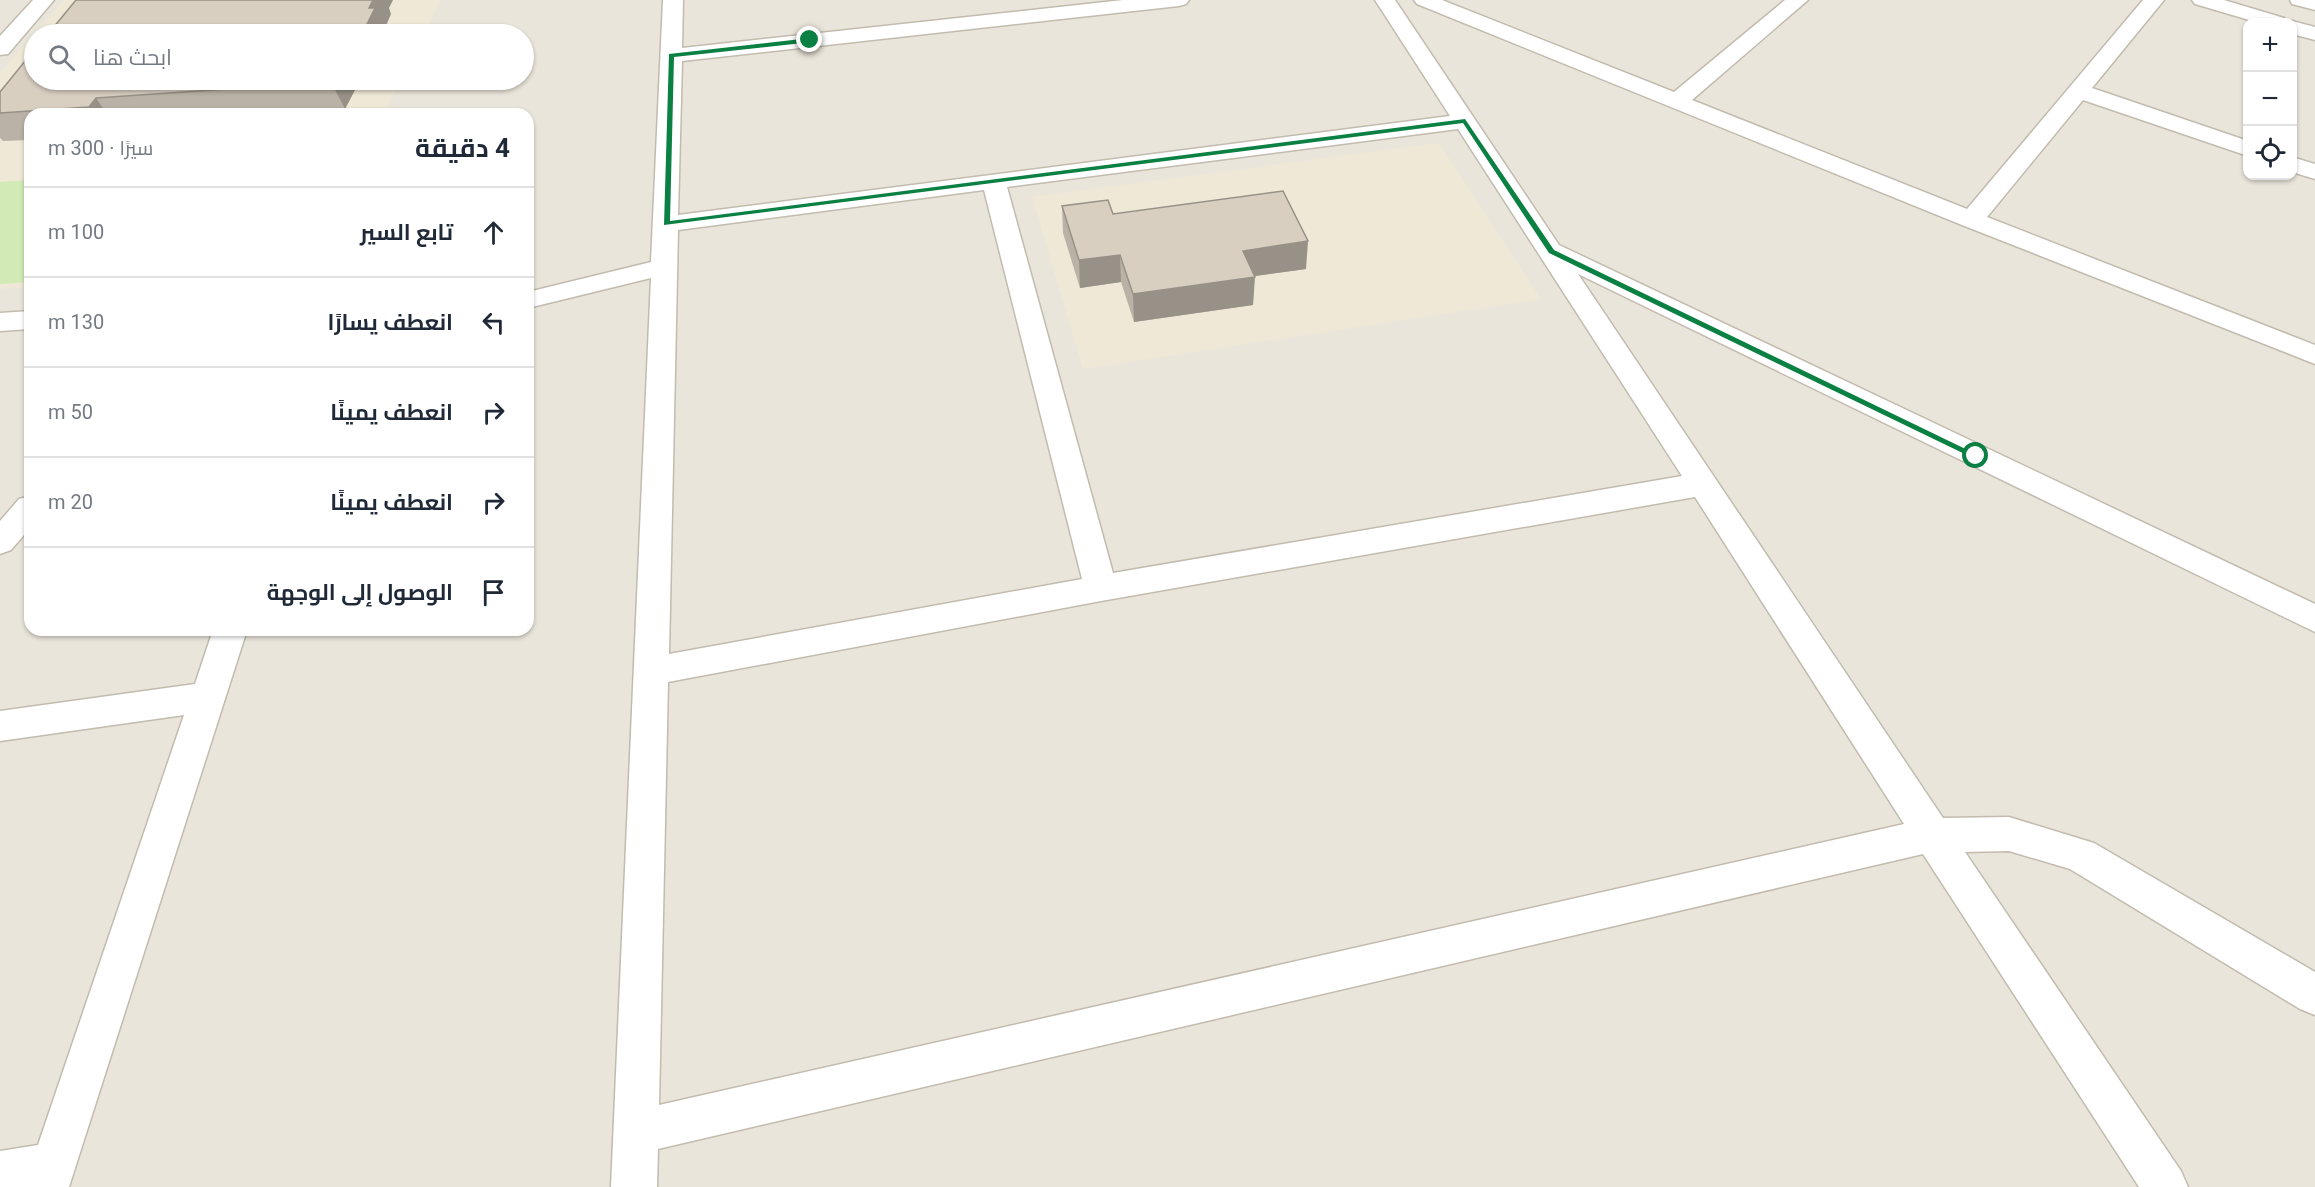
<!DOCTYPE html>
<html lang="ar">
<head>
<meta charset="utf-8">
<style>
	body { margin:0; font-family:Roboto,Cairo,sans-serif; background:#f6f6f7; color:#1f2937; direction:rtl }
	.controls { position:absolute; right:18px; top:18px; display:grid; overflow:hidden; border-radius:12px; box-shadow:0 2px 4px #0004 }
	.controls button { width:54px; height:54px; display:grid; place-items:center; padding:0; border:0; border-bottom:2px solid #e0e1e3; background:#fff; color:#1f2937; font:30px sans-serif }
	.stop { position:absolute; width:18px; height:18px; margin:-14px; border:4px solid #0b8043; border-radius:50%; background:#fff }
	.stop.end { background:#0b8043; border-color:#fff; box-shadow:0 2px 6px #0008 }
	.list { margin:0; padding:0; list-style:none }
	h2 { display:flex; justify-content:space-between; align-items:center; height:78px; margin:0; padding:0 24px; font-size:26px }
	h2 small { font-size:20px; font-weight:400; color:#747a83 }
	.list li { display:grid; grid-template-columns:39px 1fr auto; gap:18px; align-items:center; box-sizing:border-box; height:90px; padding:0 24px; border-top:2px solid #e0e1e3 }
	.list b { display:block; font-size:22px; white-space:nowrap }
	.list em { font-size:20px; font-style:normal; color:#747a83 }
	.icon { flex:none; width:33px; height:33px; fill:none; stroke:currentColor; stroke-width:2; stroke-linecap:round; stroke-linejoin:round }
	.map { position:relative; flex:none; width:2315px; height:1187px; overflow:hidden; direction:ltr }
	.search { position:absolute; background:#fff; box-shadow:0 2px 4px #0004; left:24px; top:24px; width:510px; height:66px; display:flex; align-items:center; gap:15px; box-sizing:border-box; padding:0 21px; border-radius:33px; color:#747a83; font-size:22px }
	.panel { position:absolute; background:#fff; box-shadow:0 2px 4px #0004; left:24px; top:108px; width:510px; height:528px; border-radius:18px; direction:rtl }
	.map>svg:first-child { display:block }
	.residential { fill:#eae5da; fill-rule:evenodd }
	.education { fill:#efe8d6 }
	.green { fill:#d2eab5 }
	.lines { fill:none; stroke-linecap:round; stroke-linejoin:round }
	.lane-casing { stroke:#c2bbae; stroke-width:3 }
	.street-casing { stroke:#c2bbae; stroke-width:3 }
	.lane { fill:#fff; fill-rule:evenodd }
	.street { fill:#fff; fill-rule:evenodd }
	.wall { fill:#bab2a6 }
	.shaded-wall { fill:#979187 }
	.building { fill:#d8cfc1; stroke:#979187; stroke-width:1.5 }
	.route { fill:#0b8043 }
</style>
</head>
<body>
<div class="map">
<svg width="2315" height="1187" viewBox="0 0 2315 1187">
	<rect width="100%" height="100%" fill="#f6f3ec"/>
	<path class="residential" d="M0 0H2315V1187H0ZM2248 22H2292V176H2248ZM34 34H524V80H34ZM30 114H528V630H30Z"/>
	<path class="education" d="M64 0H441L424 34H34V80H401L384 114H30V287L0 289V73Z
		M1439 143 1541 299 1083 369 1032 197Z"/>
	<path class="green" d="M30 180V282L0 284V182Z"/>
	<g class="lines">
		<defs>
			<path id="lane" d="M2290 0H2315V10L2292 4Z"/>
			<path id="street" d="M33 0H54L8 54 0 55V36Z
				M663 0H683L682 48 1123 0H1189L1186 4 1179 6 682 61 678 215 1450 116 1375 0H1395L1559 245 2315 604V632L1578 274 1943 818 2009 817 2094 843 2315 972V1015L2300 1009 2070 869 2009 851 1965 852 2181 1171 2188 1187H2139L1923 854 658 1149 657 1187H611L651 278 528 308V292L651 262ZM1458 129 1682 476 1113 573 1007 187ZM984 190 1082 579 669 654 678 230ZM1695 497 1904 824 659 1105 668 682 1101 601Z
				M1414 0H1442L1674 92 1785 0H1808L1692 100 1967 209 2143 0H2164L2092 88 2248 141V156L2083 100 1987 217 2315 345V364L1962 225 1417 4Z
				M2192 0H2224L2284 18 2287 22 2292 21 2315 27V40L2292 34V22H2256L2195 4Z
				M2292 157 2315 164V179L2292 172Z
				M30 311V329L0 331V313Z
				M30 496V528L11 550 0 554V521L19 499Z
				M213 630H247L69 1187H0V1151L38 1145 184 715 0 741V711L195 684Z"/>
		</defs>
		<use href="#lane" class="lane-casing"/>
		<use href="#street" class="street-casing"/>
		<use href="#lane" class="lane"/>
		<use href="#street" class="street"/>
	</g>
	<path class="wall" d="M34 80H366L363 85 357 86 345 109 269 114H30V140L3 141 0 138V92Z
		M1062 206 1113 214 1306 269 1254 276 1253 305 1134 322 1121 282 1080 288 1063 233Z"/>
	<path class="shaded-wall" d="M373 0H393L389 8 391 14 385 28 387 34H362L369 8Z
		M332 80H353L357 86 345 109 331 82Z
		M360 80H366L363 85Z
		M96 98 107 114H94L89 107Z
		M1308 241 1306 269 1241 278 1243 251Z
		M1120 255 1121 282 1080 288 1079 260Z
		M1255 277 1253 305 1134 322 1133 294Z"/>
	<path class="building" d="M76 0H373L369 8H375L362 34H48Z
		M34 50V80H332L331 82 96 98 89 107 0 113V92Z
		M1283 191 1308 241 1243 251 1255 277 1133 294 1120 255 1079 260 1062 206 1108 200 1113 214Z"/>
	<path class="route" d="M810 38 812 42 674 57 670 221 1465 119 1554 250 1980 456 1973 458 1549 253 1463 123 664 225 669 54Z"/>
</svg>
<div class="controls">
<button>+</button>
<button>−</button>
<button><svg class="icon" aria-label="locate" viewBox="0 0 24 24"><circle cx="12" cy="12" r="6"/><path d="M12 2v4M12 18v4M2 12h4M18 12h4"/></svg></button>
</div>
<div class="stop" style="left:1976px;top:456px"></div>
<div class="stop end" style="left:810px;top:40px"></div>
<div class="search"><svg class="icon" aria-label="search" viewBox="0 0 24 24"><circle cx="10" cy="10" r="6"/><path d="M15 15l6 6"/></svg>ابحث هنا</div>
<section class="panel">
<h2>4 دقيقة<small>سيرًا · 300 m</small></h2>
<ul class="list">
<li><svg class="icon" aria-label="ahead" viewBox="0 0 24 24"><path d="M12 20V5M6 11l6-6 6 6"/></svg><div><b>تابع السير</b></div><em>100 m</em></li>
<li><svg class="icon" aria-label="left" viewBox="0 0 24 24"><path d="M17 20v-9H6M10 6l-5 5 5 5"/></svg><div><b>انعطف يسارًا</b></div><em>130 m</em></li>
<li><svg class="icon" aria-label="right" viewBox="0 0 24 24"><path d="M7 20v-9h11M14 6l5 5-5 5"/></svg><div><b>انعطف يمينًا</b></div><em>50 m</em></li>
<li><svg class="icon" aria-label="right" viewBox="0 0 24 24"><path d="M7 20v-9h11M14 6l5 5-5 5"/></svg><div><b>انعطف يمينًا</b></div><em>20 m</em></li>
<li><svg class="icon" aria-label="arrive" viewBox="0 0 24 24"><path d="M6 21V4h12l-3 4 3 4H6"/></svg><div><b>الوصول إلى الوجهة</b></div></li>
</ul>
</section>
</div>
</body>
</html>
